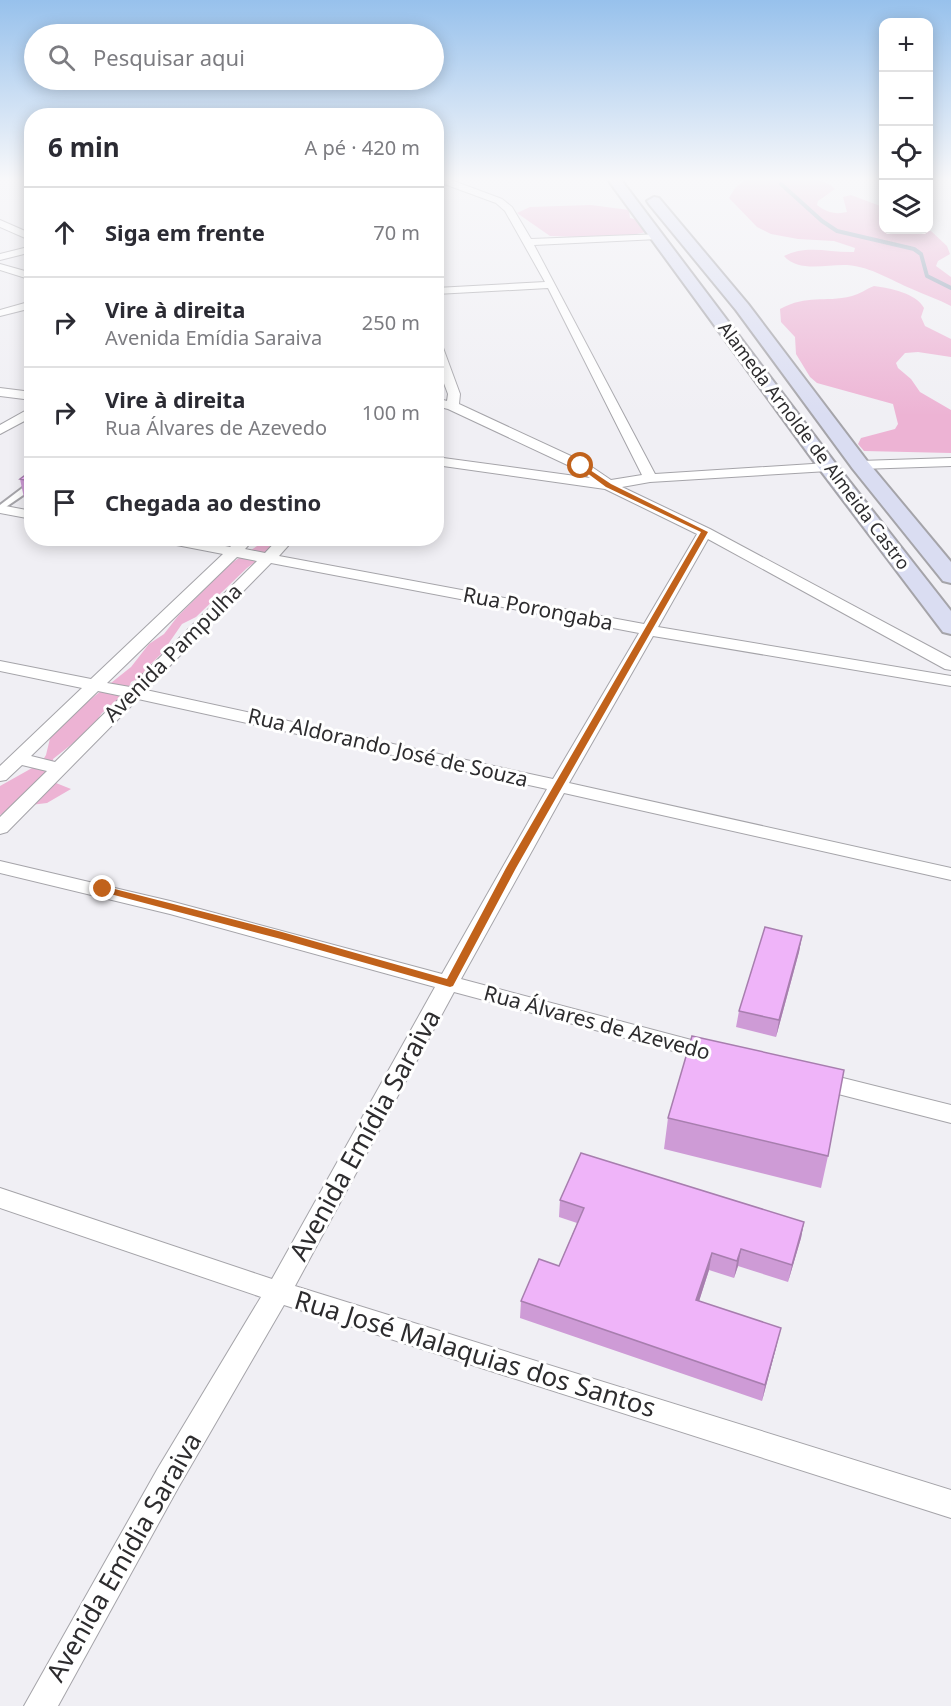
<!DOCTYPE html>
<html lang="pt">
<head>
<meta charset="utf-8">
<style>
	body { margin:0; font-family:"Noto Sans",sans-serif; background:#f2f2f3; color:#2b2b33 }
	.controls { position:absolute; right:18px; top:18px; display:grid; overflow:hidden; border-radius:12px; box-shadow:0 3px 15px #0003 }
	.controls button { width:54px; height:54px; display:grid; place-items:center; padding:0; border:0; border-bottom:2px solid #e1e1e2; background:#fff; color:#2b2b33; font:30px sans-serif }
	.stop { position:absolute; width:18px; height:18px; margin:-14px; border:4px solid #c1621b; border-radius:50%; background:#fff }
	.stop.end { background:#c1621b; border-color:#fff; box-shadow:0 2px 6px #0008 }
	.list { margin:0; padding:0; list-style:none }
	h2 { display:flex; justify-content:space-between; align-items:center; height:78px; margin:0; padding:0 24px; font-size:26px }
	h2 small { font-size:20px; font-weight:400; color:#7c7c81 }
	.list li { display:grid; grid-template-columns:39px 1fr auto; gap:18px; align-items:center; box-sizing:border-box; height:90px; padding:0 24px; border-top:2px solid #e1e1e2 }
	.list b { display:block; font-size:22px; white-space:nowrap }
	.list p { margin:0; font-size:20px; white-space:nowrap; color:#7c7c81 }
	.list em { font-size:20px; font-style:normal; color:#7c7c81 }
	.icon { flex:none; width:33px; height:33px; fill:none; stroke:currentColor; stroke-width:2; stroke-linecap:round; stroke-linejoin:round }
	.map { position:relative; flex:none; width:951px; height:1706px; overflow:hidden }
	.search { position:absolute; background:#fff; box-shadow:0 3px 15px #0003; left:24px; top:24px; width:420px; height:66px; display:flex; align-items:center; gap:15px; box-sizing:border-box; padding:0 21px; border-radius:33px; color:#7c7c81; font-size:22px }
	.panel { position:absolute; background:#fff; box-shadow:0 3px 15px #0003; left:24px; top:108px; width:420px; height:438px; border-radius:24px }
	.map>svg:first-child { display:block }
	.green { fill:#edb3d4 }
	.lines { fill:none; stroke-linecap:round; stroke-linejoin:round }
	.stream { stroke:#93a2b6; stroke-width:4 }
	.service-casing { stroke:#a5a4a9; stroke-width:4 }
	.minor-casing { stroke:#a5a4a9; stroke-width:2 }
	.secondary-casing { stroke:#a5a4a9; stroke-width:4 }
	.service { fill:#fff; fill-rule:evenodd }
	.minor { fill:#fff; fill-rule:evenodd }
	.secondary { fill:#daddf2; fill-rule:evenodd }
	.wall { fill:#ce9bd6 }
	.shaded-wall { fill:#a77eae }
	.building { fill:#efb4f9; stroke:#a77eae; stroke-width:1.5 }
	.route { fill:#c1621b }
	.labels { text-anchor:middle; stroke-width:6; stroke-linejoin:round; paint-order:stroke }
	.far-street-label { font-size:18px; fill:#2d2c2e; stroke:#fff }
	.street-label { font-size:21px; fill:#2d2c2e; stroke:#fff }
	.near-street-label { font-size:26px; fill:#2d2c2e; stroke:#fff }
</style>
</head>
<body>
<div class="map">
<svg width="951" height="1706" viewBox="0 0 951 1706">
	<rect width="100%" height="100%" fill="#f0eff4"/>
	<path class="green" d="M748 177C768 177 821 173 835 189L818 201 817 205C826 212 835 215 847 212L843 197 851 195 883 207 884 230 931 231 947 246 950 254 938 261 936 266 951 277V306C938 299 925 295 912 289 890 280 872 267 847 265 827 264 799 273 784 256 807 244 830 253 854 252L855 248 834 241 798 239 771 234 757 227 729 198 735 188Z
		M591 205 629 210 630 218 642 221 651 231 622 237 604 238 550 236 517 213 530 207Z
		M874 286C890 288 916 293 924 308L921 317 925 326 951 339V357L918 352 905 353 896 363 898 368 911 379 920 392 951 410V453L864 451 858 444 861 438 895 429 898 424 893 404 817 383 810 377 796 354 795 337 781 322 780 309C808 294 823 303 852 296 860 294 866 289 874 286Z
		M263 539H286L247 568 196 617 182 624 162 653 145 670 147 674 131 682 125 697 110 706 102 713 91 729 53 759 54 770 41 777 71 789 47 803 14 807 0 815V786L41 763 46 755 52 730 131 667 149 644 164 634 178 616 230 564 260 544Z"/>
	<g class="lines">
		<path class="stream" d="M781 184 822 221 837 231 914 249 921 254 927 276 951 288"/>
		<defs>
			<path id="service" d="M29 483H32V489L0 511V505Z"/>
			<path id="minor" d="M436 177H443L502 199 512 207 531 239 661 234 663 236 658 239 534 245 655 474 828 463 835 467 828 471 650 482 622 487 710 529 951 658V670L945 669 708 539 658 627 951 676V686L653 636 569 783 951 868V880L564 793 461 979 714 1046 722 1048 725 1054 722 1060 714 1062 454 992 295 1286 951 1490V1518L284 1305 178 1488 58 1706H24L158 1468 261 1297 0 1208V1188L272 1279 435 987 170 914 0 873V861L170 901 442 974 547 789 138 699 7 832 0 834V817L47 771 22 765 6 780 0 781V766L82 688 0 671V661L91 679 223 554 161 542 154 538H187L230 547 239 538H255L245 549 265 553 279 538H295L279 556 644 624 697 534 605 489 436 465V457L590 478 576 469 448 409 436 406V398L447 401 448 394 436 362V342L442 345 460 394 459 404 586 463 611 480 642 475 548 288 436 294V288L545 282 505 211 496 203 436 181ZM237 557 257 561 130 687 107 683ZM271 563 639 633 553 779 146 690ZM98 691 122 696 55 762 31 756Z
				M0 220 32 234V241L0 227Z
				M32 246V252L0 260V254Z
				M0 264 32 273V280L0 270Z
				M32 301V308L0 316V310Z
				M0 388 32 392V400L0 396Z
				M32 407V417L0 434V425Z
				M951 458V466L860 469 853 465 860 461Z
				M0 505 32 511V519L0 513Z
				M815 1071 951 1105V1123L807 1086 803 1080 807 1074Z"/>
			<path id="secondary" d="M606 177H619L835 463 951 611V634L943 632 821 471Z
				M654 197 659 198 748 304 867 461 951 562V583L943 581 853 469 736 310 649 204 647 201Z"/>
		</defs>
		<use href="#service" class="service-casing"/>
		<use href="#minor" class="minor-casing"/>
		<use href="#secondary" class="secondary-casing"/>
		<use href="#service" class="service"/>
		<use href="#minor" class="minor"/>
		<use href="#secondary" class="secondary"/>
	</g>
	<path class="wall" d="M32 470V500L24 498 20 479Z
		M802 936 799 952 776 1037 736 1027 739 1011Z
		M668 1118 828 1156 821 1188 664 1149Z
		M560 1200 804 1222 801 1238 788 1282 738 1266 734 1278 709 1270 699 1301 777 1344 762 1401 520 1318 521 1301 559 1266 577 1223 559 1217Z"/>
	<path class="shaded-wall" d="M802 936 799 952 776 1037 779 1020Z
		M804 1222 801 1238 788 1282 792 1265Z
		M741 1249 738 1266 734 1278 737 1261Z
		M712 1253 709 1270 694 1317 696 1300Z
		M781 1328 777 1344 762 1401 765 1385Z"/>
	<path class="building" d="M32 470V481L20 479Z
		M765 927 802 936 779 1020 739 1011Z
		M692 1036 844 1070 828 1156 668 1118Z
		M581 1153 804 1222 792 1265 741 1249 737 1261 712 1253 696 1300 781 1328 765 1385 521 1301 539 1259 559 1266 584 1208 560 1200Z"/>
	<linearGradient id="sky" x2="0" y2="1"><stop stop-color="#97c1ec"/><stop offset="0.43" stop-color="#f8f8fa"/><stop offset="1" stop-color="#f8f8fa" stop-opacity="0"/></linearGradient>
	<rect width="951" height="416" fill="url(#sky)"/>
	<path class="route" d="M581 464 611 484 708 532 516 868 453 986 450 987 281 939 99 891 98 889 103 886 282 932 447 979 506 868 701 532 606 487 579 467Z"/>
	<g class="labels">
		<g class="far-street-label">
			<text transform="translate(814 446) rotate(53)" y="6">Alameda Arnolde de Almeida Castro</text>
		</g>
		<g class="street-label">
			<text transform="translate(538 609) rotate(11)" y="7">Rua Porongaba</text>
			<text transform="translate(173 653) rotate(-45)" y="7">Avenida Pampulha</text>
			<text transform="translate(388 748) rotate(13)" y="7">Rua Aldorando José de Souza</text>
			<text transform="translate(597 1023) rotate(15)" y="7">Rua Álvares de Azevedo</text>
		</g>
		<g class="near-street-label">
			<text transform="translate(365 1135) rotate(-61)" y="9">Avenida Emídia Saraiva</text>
			<text transform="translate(475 1354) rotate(17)" y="9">Rua José Malaquias dos Santos</text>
			<text transform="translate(124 1557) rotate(-60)" y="9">Avenida Emídia Saraiva</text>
		</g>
	</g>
</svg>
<div class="controls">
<button>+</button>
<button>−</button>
<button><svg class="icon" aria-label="locate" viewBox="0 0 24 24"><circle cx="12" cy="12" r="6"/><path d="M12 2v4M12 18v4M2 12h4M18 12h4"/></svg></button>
<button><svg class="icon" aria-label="layers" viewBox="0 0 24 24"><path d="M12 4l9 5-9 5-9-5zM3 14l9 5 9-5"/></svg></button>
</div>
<div class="stop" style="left:581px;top:466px"></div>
<div class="stop end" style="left:103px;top:889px"></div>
<div class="search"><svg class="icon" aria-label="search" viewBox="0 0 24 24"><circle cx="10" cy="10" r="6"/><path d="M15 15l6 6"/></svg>Pesquisar aqui</div>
<section class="panel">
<h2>6 min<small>A pé · 420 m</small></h2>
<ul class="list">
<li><svg class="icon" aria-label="ahead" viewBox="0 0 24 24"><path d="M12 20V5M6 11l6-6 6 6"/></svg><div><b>Siga em frente</b></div><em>70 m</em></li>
<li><svg class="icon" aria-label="right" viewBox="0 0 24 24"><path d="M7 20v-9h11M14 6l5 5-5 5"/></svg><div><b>Vire à direita</b><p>Avenida Emídia Saraiva</p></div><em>250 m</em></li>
<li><svg class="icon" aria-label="right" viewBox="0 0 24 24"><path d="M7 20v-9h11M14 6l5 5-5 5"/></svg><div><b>Vire à direita</b><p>Rua Álvares de Azevedo</p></div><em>100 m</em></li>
<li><svg class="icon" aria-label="arrive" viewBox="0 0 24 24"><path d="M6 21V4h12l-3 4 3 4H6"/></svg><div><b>Chegada ao destino</b></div></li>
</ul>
</section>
</div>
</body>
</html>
